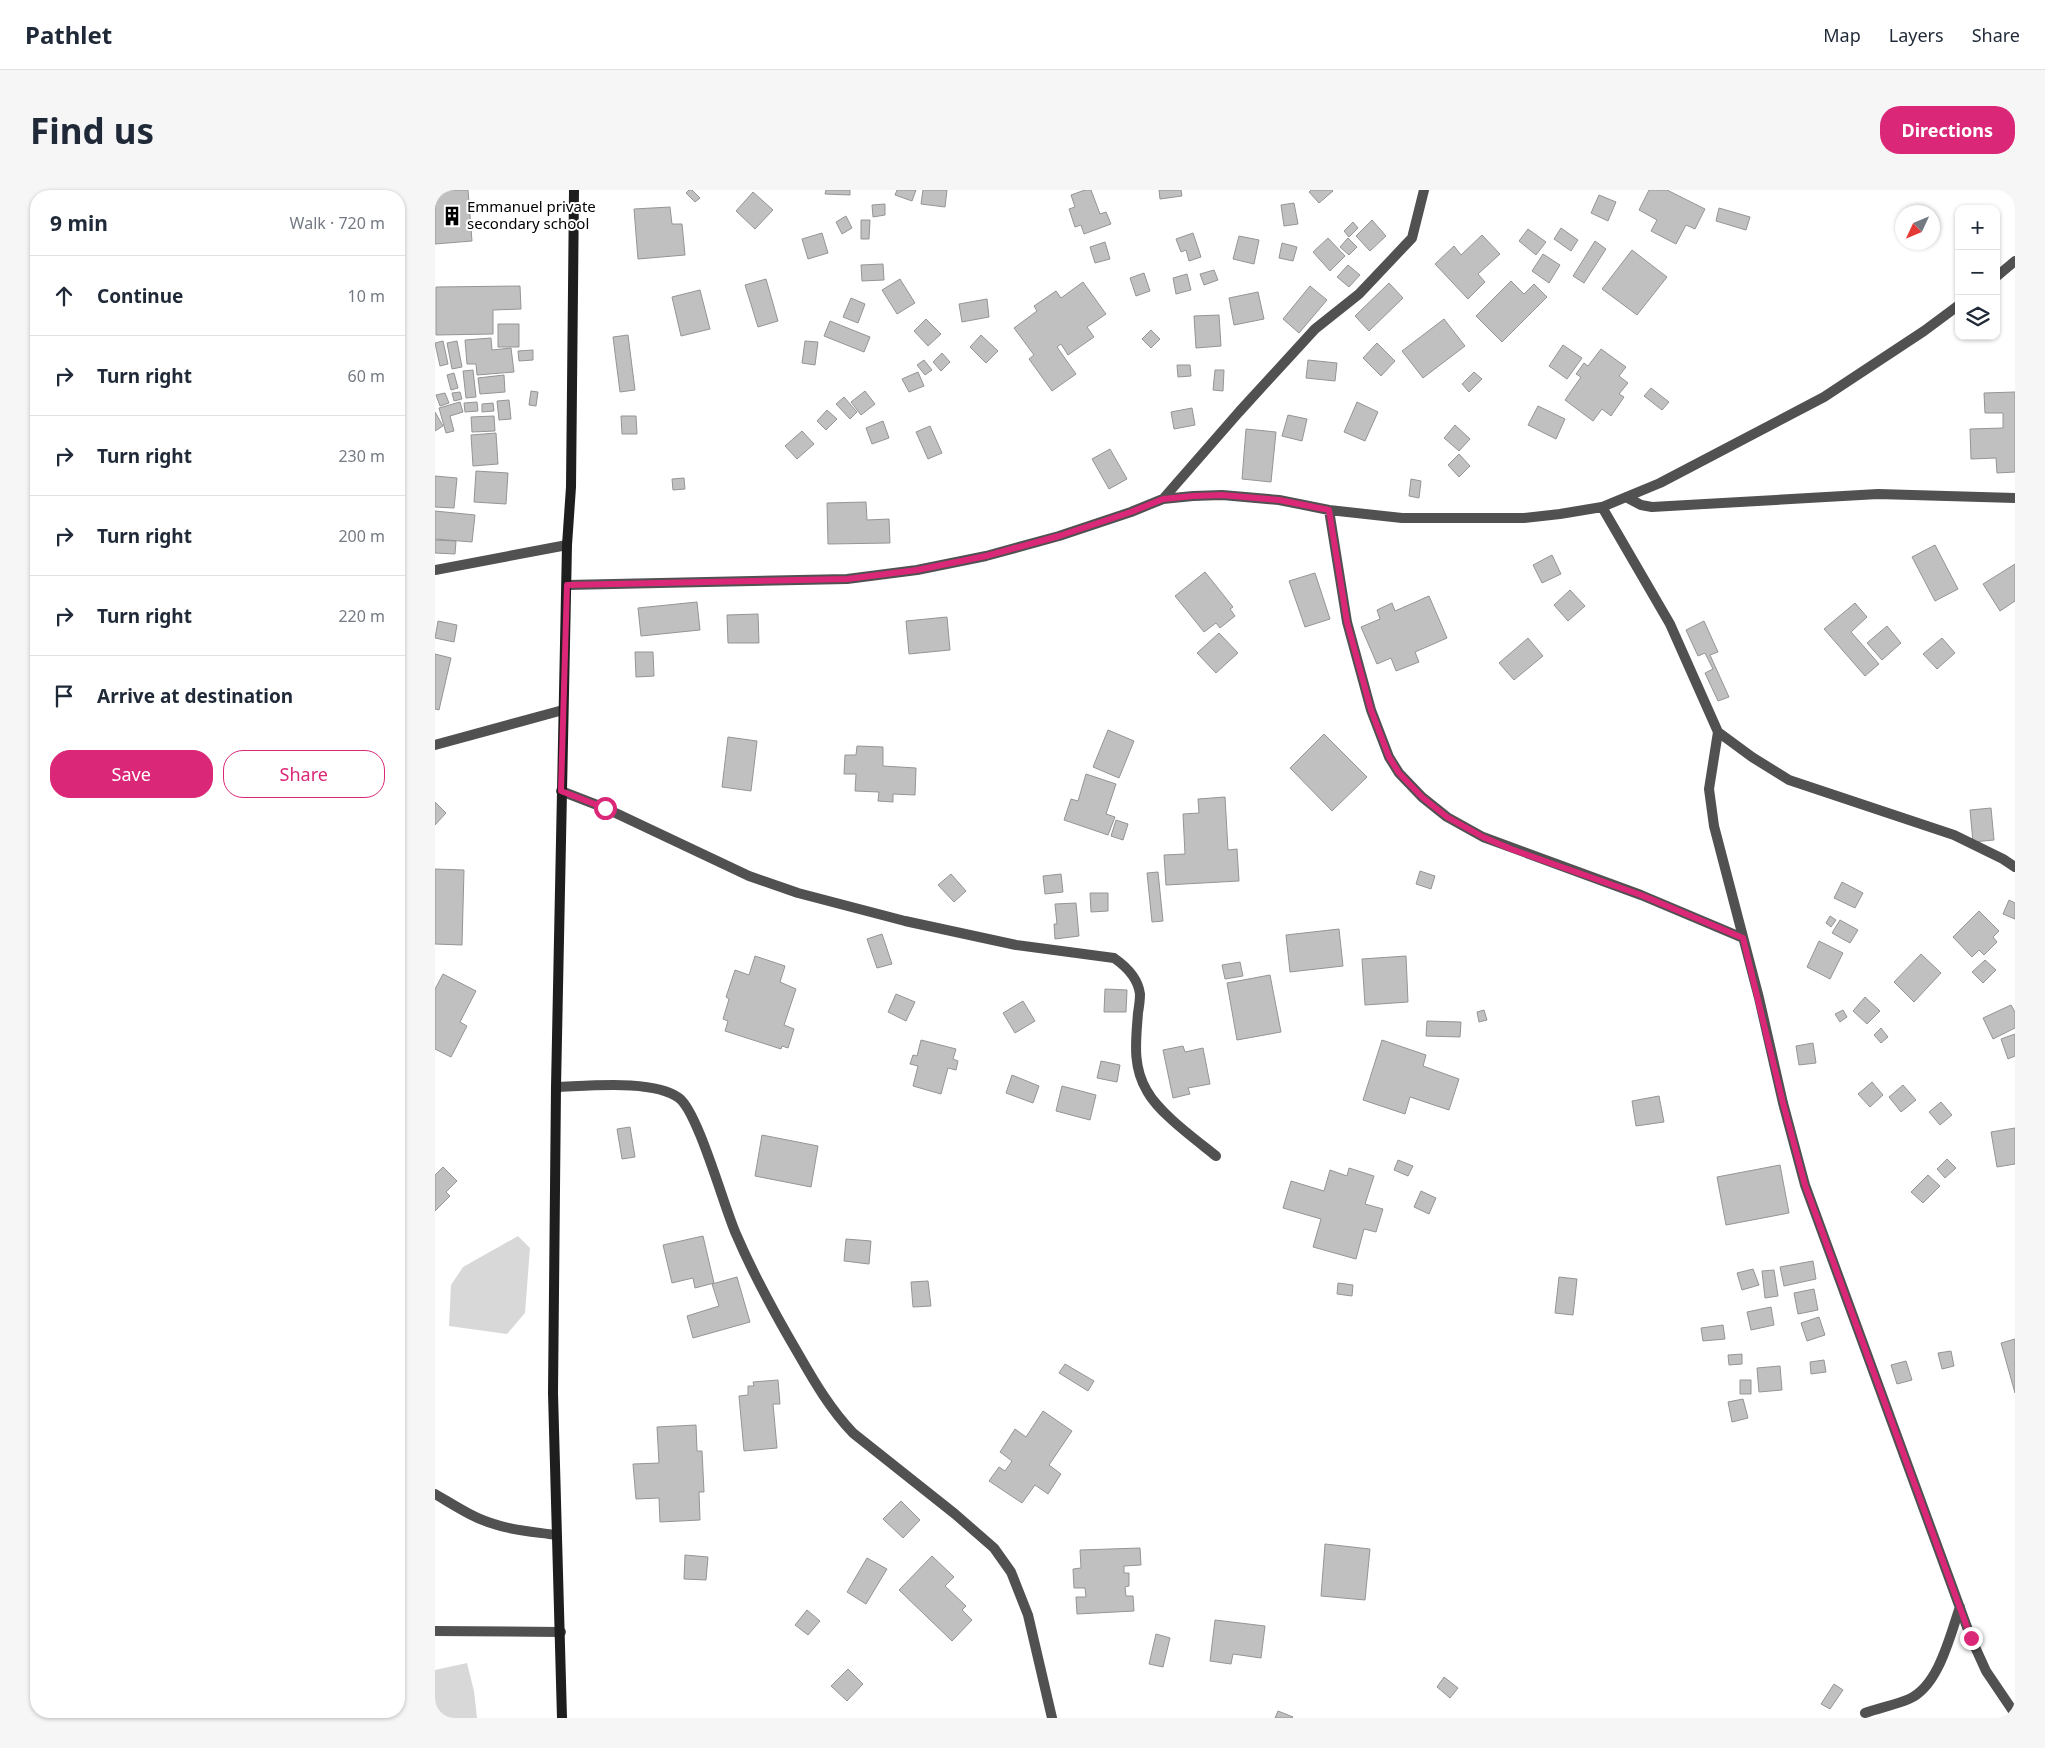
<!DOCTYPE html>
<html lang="en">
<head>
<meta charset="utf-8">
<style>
	body { margin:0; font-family:"Noto Sans",sans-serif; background:#f6f6f7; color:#1f2937 }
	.controls { position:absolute; right:15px; top:15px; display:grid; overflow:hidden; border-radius:10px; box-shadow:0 1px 4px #0004 }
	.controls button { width:45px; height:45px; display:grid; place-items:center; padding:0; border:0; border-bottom:1px solid #e0e1e3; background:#fff; color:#1f2937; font:25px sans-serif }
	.compass { position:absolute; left:1460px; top:15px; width:45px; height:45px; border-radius:50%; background:#fff; box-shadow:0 1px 4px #0004; rotate:226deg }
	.stop { position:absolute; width:15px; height:15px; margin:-11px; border:4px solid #db2777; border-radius:50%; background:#fff }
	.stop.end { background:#db2777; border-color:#fff; box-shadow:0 1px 5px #0008 }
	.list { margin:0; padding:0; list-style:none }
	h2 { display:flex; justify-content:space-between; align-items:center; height:65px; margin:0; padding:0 20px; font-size:21px }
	h2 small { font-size:16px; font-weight:400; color:#747a83 }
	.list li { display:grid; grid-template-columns:32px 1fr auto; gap:15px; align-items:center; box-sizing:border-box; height:80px; padding:0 20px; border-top:1px solid #e0e1e3 }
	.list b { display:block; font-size:19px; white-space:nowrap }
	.list em { font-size:16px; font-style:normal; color:#747a83 }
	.actions { display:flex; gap:10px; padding:15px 20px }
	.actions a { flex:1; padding:11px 0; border:1px solid #db2777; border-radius:20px; text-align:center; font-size:18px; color:#db2777 }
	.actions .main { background:#db2777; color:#fff }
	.icon { flex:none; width:28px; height:28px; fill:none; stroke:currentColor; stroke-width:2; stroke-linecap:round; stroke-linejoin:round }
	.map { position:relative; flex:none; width:1580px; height:1528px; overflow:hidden; border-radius:20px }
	header { display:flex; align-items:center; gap:30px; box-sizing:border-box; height:70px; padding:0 25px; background:#fff; border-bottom:1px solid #e0e1e3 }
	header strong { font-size:24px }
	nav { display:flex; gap:28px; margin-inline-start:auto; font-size:18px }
	.intro { display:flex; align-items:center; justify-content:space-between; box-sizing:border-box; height:120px; padding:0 30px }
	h1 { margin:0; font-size:35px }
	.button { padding:12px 22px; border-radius:20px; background:#db2777; color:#fff; font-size:18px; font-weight:700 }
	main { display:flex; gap:30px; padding:0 30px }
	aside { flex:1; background:#fff; border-radius:20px; box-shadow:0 1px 4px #0004 }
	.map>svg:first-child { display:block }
	.park { fill:#d8d8d8 }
	.building { fill:#c0c0c0; stroke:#959595 }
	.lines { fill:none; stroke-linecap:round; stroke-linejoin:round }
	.minor { stroke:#515151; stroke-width:10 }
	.secondary { stroke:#1e1e1e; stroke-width:10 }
	.route { stroke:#db2777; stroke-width:6 }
	.labels { text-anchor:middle; stroke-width:4; stroke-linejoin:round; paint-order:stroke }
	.poi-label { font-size:15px; fill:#000; stroke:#fff; text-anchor:start }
</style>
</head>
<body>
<header>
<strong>Pathlet</strong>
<nav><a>Map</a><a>Layers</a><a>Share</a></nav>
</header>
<div class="intro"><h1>Find us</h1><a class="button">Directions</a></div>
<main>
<aside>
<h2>9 min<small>Walk · 720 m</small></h2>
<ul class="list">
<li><svg class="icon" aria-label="ahead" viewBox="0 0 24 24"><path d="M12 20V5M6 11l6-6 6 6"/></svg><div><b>Continue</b></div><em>10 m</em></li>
<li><svg class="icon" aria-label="right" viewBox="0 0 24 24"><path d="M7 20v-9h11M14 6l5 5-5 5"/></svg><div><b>Turn right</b></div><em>60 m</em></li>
<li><svg class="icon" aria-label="right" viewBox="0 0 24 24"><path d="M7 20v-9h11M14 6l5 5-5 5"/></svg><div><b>Turn right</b></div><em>230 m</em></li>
<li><svg class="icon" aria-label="right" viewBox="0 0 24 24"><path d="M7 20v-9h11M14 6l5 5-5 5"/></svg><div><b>Turn right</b></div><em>200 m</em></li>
<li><svg class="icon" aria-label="right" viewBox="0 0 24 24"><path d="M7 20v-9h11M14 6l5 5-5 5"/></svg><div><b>Turn right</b></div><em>220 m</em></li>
<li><svg class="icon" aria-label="arrive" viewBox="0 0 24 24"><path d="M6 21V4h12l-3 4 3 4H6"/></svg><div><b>Arrive at destination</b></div></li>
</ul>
<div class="actions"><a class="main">Save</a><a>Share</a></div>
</aside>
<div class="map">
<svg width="1580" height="1528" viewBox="0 0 1580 1528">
	<rect width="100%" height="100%" fill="#fff"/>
	<path class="park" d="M83 1046 95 1058 90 1123 72 1144 14 1136 16 1095 28 1077Z
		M32 1473 39 1501 42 1528H0V1480Z"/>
	<path class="building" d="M0 0H33L37 51 0 54Z
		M254 0H257L265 8 260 12 251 3Z
		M391 0H415V5L390 4Z
		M462 0H481L477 11 460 5Z
		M488 0H512L510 17 486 14Z
		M650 0H656L665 24 671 22 676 34 649 44 646 35 640 37 634 19 640 17 636 5Z
		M724 0H746L747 6 725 9Z
		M876 0H897L898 1 884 13 874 2Z
		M1214 0H1232L1270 19 1260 39 1251 35 1241 54 1216 41 1222 30 1204 20Z
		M318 2 338 20 320 39 301 21Z
		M1164 5 1181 12 1173 31 1156 23Z
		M859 13 863 34 849 36 846 15Z
		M450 14V25L438 27 437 15Z
		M235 17 237 34H247L250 65 203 69 199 19Z
		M1284 18 1315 27 1311 40 1281 31Z
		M411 26 417 38 407 44 401 32Z
		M426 30H435L434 49H426Z
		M937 30 951 46 935 61 921 46Z
		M918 32 923 38 914 47 909 41Z
		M1126 38 1143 50 1136 61 1119 49Z
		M1093 39 1111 52 1101 65 1084 51Z
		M387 43 393 63 373 69 367 49Z
		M758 43 766 67 754 71 751 60 746 62 741 49Z
		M1047 45 1065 64 1043 84 1050 92 1033 109 1000 74 1019 56 1026 65Z
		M804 46 824 50 819 74 798 69Z
		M893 48 910 66 895 81 878 62Z
		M913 48 922 57 914 65 905 57Z
		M1160 51 1171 59 1149 93 1138 86Z
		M670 52 675 69 660 73 655 57Z
		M847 53 862 57 858 71 844 68Z
		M1197 60 1232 87 1202 125 1167 99Z
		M1108 64 1125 75 1114 93 1097 81Z
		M448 74 449 90 427 91 426 75Z
		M913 75 925 85 914 97 902 87Z
		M779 80 783 90 769 95 765 84Z
		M709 83 715 101 701 106 695 88Z
		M752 84 756 100 741 104 738 88Z
		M331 89 343 131 323 137 310 95Z
		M465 89 480 113 462 124 447 100Z
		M1076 91 1089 104 1099 94 1112 107 1067 152 1041 126Z
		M648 92 671 124 652 137 659 147 633 165 626 154 622 157 641 184 617 201 594 169 599 165 579 138 602 121 599 116 621 101 626 108Z
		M954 93 968 108 934 141 920 126Z
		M85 96 86 119 58 120V144L1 145V97Z
		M875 96 892 110 864 143 848 129Z
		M265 100 275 139 246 146 237 107Z
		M823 102 829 129 799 135 794 108Z
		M416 108 430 114 423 133 408 127Z
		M552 109 554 127 527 132 524 114Z
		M784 125 786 156 761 158 759 126Z
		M491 129 506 144 493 156 479 141Z
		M1009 129 1030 156 988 188 967 161Z
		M395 131 435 147 429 162 389 146Z
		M63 134H84V157H63Z
		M716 140 725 149 716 158 707 149Z
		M193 145 200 200 185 202 178 147Z
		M546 145 563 161 551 173 535 157Z
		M56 148 57 160 76 158 79 182 42 185 41 174H32L30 150Z
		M8 151 13 174 5 176 0 153Z
		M22 151 27 177 17 179 12 153Z
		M370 151 383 152 380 175 367 173Z
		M942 153 960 171 946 186 928 168Z
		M1128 155 1147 168 1132 189 1114 176Z
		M1166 159 1191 177 1184 186 1193 193 1184 204 1189 207 1176 226 1167 219 1158 231 1130 210 1146 187 1141 184 1149 173 1153 176Z
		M98 160V170L84 171 83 161Z
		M507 163 515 172 506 181 498 172Z
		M489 170 497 180 490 185 482 175Z
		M873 170 902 173 900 191 871 188Z
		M742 175H755L756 186 743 187Z
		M38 180 41 207 31 208 28 181Z
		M780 180H789L788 201 778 200Z
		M483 182 489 196 474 202 467 189Z
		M1039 182 1047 189 1034 202 1027 194Z
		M19 183 23 198 16 200 12 185Z
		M69 185 70 202 45 204 43 188Z
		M1216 198 1234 212 1227 220 1209 206Z
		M96 201 103 202 101 216 94 215Z
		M430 201 440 214 426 225 416 212Z
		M25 202 27 209 19 211 17 203Z
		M1580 202V282L1562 283 1561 268 1536 269 1535 239 1568 238V223H1550L1549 203Z
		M10 203 14 213 5 216 1 205Z
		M409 207 422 222 415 229 401 214Z
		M74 210 76 229 64 230 62 211Z
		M25 212 28 222 15 226 19 241 11 243 4 218Z
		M42 212 43 221 30 222 29 213Z
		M922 212 943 222 930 251 909 242Z
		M58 213 59 221 47 222V214Z
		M1103 216 1130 229 1121 249 1093 235Z
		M757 218 760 235 739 239 736 222Z
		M392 220 402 229 391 240 382 231Z
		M0 222 8 236 0 241Z
		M853 225 872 229 867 251 847 246Z
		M59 226 60 241 37 242 36 227Z
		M186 226H201L202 244H187Z
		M448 231 454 248 437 254 431 238Z
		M1020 235 1035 249 1024 261 1009 248Z
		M495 236 507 263 493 269 481 242Z
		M811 239 841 242 836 292 807 289Z
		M367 241 379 254 362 269 350 256Z
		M61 243 63 274 38 276 36 245Z
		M675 259 692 289 674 299 657 269Z
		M1024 264 1035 276 1024 287 1013 275Z
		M41 281 73 283 71 314 39 312Z
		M0 286 22 288 19 318 0 317Z
		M249 288 250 299 238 300 237 289Z
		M976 289 986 291 984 308 974 306Z
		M431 312 432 330 454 329 455 353 393 354 392 313Z
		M0 321 40 325 37 352 0 349Z
		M0 350 21 351 20 364 0 363Z
		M1500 355 1523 399 1500 411 1477 367Z
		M1117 365 1126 384 1107 393 1098 375Z
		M1580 374V411L1565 421 1548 394Z
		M770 382 798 417 795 419 800 426 785 438 781 433 769 442 740 406Z
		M880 383 895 429 870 437 854 391Z
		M1135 400 1150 416 1133 431 1119 415Z
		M994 406 1012 448 980 462 984 472 961 481 956 468 942 474 926 437 945 429 942 420 957 413 960 421Z
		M262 412 265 440 206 446 203 418Z
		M1420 413 1432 427 1416 442 1444 474 1430 486 1389 439Z
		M323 424 324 453H293L292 425Z
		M512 427 515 460 474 464 471 431Z
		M3 431 22 435 19 452 0 448Z
		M1269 431 1283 462 1275 465 1294 507 1283 511 1270 483 1278 479 1270 463 1263 466 1251 440Z
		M1452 436 1466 453 1447 470 1432 453Z
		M784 443 803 463 781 483 762 463Z
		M1093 448 1108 466 1079 490 1064 473Z
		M1507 448 1520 463 1502 479 1488 464Z
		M200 462H218L219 486 201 487Z
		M0 464 16 468 4 520 0 519Z
		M673 540 699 551 684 588 658 577Z
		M889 544 932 587 897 621 855 578Z
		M293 547 322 551 316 601 287 597Z
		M422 556 448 557V576L481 578 480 605 458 604V612L443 611 444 602 420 601 421 584H409L410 565H421Z
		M651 584 681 594 671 624 680 627 673 645 629 630 636 609 643 611Z
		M790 607 793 660 802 659 804 691 731 695 729 665 750 664 748 624 764 623 763 609Z
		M0 612 11 623 0 635Z
		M1556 618 1559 650 1538 652 1535 620Z
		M681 630 693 634 688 650 676 646Z
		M0 679 29 680 27 755 0 754Z
		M985 681 1000 686 996 699 981 694Z
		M723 682 728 731 717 732 712 683Z
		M516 684 531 701 519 712 503 695Z
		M626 684 628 702 610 704 608 686Z
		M1407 692 1428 703 1420 718 1399 708Z
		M655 703H673V721L656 722Z
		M1574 710 1580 713V729L1568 724Z
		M641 713 644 746 620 749 619 734H622L620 714Z
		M1544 721 1564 741 1558 747 1562 752 1549 765 1544 760 1537 767 1518 747Z
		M1395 726 1401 730 1396 737 1391 733Z
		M1405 730 1423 740 1415 753 1397 743Z
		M904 739 908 776 855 782 851 745Z
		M447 744 457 774 442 778 432 749Z
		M1384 751 1408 763 1395 789 1372 777Z
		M1486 764 1506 783 1479 812 1459 792Z
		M320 766 350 776 345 792 361 799 349 835 359 839 353 858 347 856 346 859 290 841 293 831 288 829 294 809 291 807 300 780 314 785Z
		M971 766 973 812 930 815 927 769Z
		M1550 770 1561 780 1548 793 1537 782Z
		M805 772 808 786 790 789 787 775Z
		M8 784 41 801 25 832 32 836 16 867 0 859V799Z
		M835 785 846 842 802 850 792 793Z
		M670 799 692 800 691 822H669Z
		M461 804 480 812 471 831 453 822Z
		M1430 807 1445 821 1432 834 1418 821Z
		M588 811 600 831 580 843 568 823Z
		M1576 815 1580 822V838L1558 849 1548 828Z
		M1049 820 1052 830 1044 832 1042 822Z
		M1408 820 1412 827 1405 832 1400 824Z
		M992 831 1026 832 1025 847 991 846Z
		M1446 838 1453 847 1446 853 1439 845Z
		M1580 844V866L1573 869 1566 849Z
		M486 850 521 859 518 869 523 871 521 880 513 878 506 904 478 896 483 876 475 874 478 865 482 866Z
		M947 850 991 865 988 876 1024 889 1014 920 975 907 970 924 928 910Z
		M1378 853 1381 873 1364 875 1361 856Z
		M748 856 750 862 768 858 775 894 753 898 755 904 738 908 728 860Z
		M666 871 685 875 682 892 662 888Z
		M577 885 604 896 598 913 571 903Z
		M1437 892 1448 905 1435 917 1423 904Z
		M1468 895 1481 910 1466 922 1454 907Z
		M627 896 661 905 655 930 621 921Z
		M1224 906 1229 932 1201 936 1197 911Z
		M1506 912 1517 925 1505 935 1494 922Z
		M195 937 200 967 187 969 182 939Z
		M1580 938V974L1562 977 1556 942Z
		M327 945 383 956 376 997 320 986Z
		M1512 969 1521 978 1510 988 1502 979Z
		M963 970 978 976 973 986 959 980Z
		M1345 975 1354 1023 1291 1035 1282 987Z
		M8 977 22 991 11 1002 15 1006 0 1021V985Z
		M914 978 939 986 930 1014 948 1019 941 1042 929 1039 921 1069 878 1057 886 1029 848 1018 856 991 889 1001 895 980 912 986Z
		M1493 985 1505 996 1488 1013 1476 1002Z
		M986 1001 1001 1008 994 1024 979 1017Z
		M268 1046 279 1093 260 1098 258 1088 237 1093 228 1055Z
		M411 1049 436 1051 434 1074 409 1071Z
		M1378 1071 1381 1089 1349 1096 1345 1077Z
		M1318 1079 1324 1095 1307 1100 1302 1083Z
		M1339 1080 1343 1106 1330 1108 1327 1081Z
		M302 1087 315 1132 258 1148 252 1126 284 1116 277 1094Z
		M1124 1087 1142 1089 1138 1125 1120 1123Z
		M493 1091 496 1116 478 1117 476 1092Z
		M903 1093 918 1095 917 1106 902 1104Z
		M1379 1099 1383 1120 1363 1124 1359 1103Z
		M1336 1117 1339 1135 1316 1140 1312 1122Z
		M1384 1127 1390 1145 1372 1151 1366 1133Z
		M1288 1135 1290 1149 1268 1151 1266 1138Z
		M1580 1149V1203L1566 1153Z
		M1516 1161 1519 1176 1507 1179 1503 1163Z
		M1307 1164V1174L1294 1175 1293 1165Z
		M1389 1170 1391 1182 1376 1184 1375 1172Z
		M1471 1171 1477 1190 1462 1194 1456 1175Z
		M630 1174 659 1191 653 1201 624 1183Z
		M1345 1176 1347 1200 1324 1202 1322 1178Z
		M343 1190 345 1214H338L342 1258 309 1261 304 1206 313 1205V1196H319L318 1192Z
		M1305 1190H1316V1204H1305Z
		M1308 1209 1313 1228 1297 1232 1293 1212Z
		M608 1221 637 1241 614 1275 626 1284 613 1304 600 1295 587 1313 554 1291 564 1277 570 1281 577 1271 565 1262 580 1239 591 1247Z
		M261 1235 262 1261H267L269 1302H264L265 1330 225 1332 224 1308 201 1309 198 1274 224 1273 222 1237Z
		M466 1311 485 1330 468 1348 448 1329Z
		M890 1354 935 1359 930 1410 886 1406Z
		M705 1358 706 1375 689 1376V1383H694V1396L690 1397 691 1406H698L699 1421 642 1424 641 1407H651L650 1398H639L638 1379 646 1378 645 1360Z
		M250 1365 273 1367 271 1390 249 1389Z
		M497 1366 519 1387 510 1396 531 1416 527 1420 537 1430 517 1451 464 1400Z
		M432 1368 452 1379 431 1414 412 1402Z
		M372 1420 385 1431 373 1445 360 1435Z
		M780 1430 830 1436 826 1468 798 1464 796 1474 775 1471Z
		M721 1444 735 1448 728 1477 714 1474Z
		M413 1479 428 1494 412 1511 396 1496Z
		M1009 1487 1023 1498 1015 1508 1002 1497Z
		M1399 1494 1408 1500 1395 1519 1386 1514Z
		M843 1521 858 1527 857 1528H840Z"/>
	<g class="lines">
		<path class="minor" d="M1561 87 1580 71
			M1191 307 1206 315 1217 317 1443 304 1580 308
			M728 309 804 222 880 139 924 104 977 48 989 0
			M1167 317 1235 434 1283 542 1317 567 1354 590 1519 645 1568 669 1580 677
			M894 320 912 432 936 520 954 567 964 583 987 607 1012 627 1048 647 1206 705 1308 748
			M0 380 132 355
			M132 395 412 389 482 380 551 366 624 346 696 322 728 309 758 306 787 305 844 310 894 320 967 328H1089L1125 324 1167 317 1225 293 1389 207 1489 141 1524 115
			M1283 542 1274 599 1279 636 1324 808 1348 913 1370 995 1536 1448 1551 1481 1580 1524
			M0 555 128 520
			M126 601 170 618 314 686 363 703 470 731 581 755 679 768C692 777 703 788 705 804 705 810 704 817 703 823 701 850 697 876 712 901 724 923 760 949 781 966
			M121 897C153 896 219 889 244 908 263 922 289 1017 301 1044 319 1086 341 1126 364 1165 380 1193 396 1220 418 1243L520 1324 559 1358 576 1382 593 1425 617 1528
			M0 1304C19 1315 38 1328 59 1334 79 1341 101 1342 121 1345
			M0 1441 126 1442
			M1430 1523C1444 1518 1460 1515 1474 1509 1504 1496 1515 1445 1525 1417"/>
		<path class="secondary" d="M127 1528 118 1203 121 897 132 355 136 297 139 0"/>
	</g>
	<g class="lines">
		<path class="route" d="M170 618 126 601 132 395 412 389 482 380 551 366 624 346 696 322 728 309 758 306 787 305 844 310 894 320 912 432 936 520 954 567 964 583 987 607 1012 627 1048 647 1076 659 1206 705 1308 748 1348 913 1370 995 1536 1448"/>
	</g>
	<defs>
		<symbol id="building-bare" viewBox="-9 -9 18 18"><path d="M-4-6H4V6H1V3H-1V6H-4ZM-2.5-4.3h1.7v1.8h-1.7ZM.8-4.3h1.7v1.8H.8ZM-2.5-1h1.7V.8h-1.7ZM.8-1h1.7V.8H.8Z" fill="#000" stroke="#fff" stroke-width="2.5" paint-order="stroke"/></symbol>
	</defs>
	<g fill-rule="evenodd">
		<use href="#building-bare" x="3" y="12" width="28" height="28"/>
	</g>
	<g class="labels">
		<g class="poi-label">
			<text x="32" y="22">Emmanuel private<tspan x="32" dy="17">secondary school</tspan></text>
		</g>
	</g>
</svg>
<div class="controls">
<button>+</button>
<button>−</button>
<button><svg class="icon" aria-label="layers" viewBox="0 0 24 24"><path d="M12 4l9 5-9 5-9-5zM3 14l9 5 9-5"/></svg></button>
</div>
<svg class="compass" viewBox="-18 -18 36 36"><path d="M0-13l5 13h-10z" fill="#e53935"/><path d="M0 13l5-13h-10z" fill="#747a83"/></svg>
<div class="stop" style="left:170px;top:618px"></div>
<div class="stop end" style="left:1536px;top:1448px"></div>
</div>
</main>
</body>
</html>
